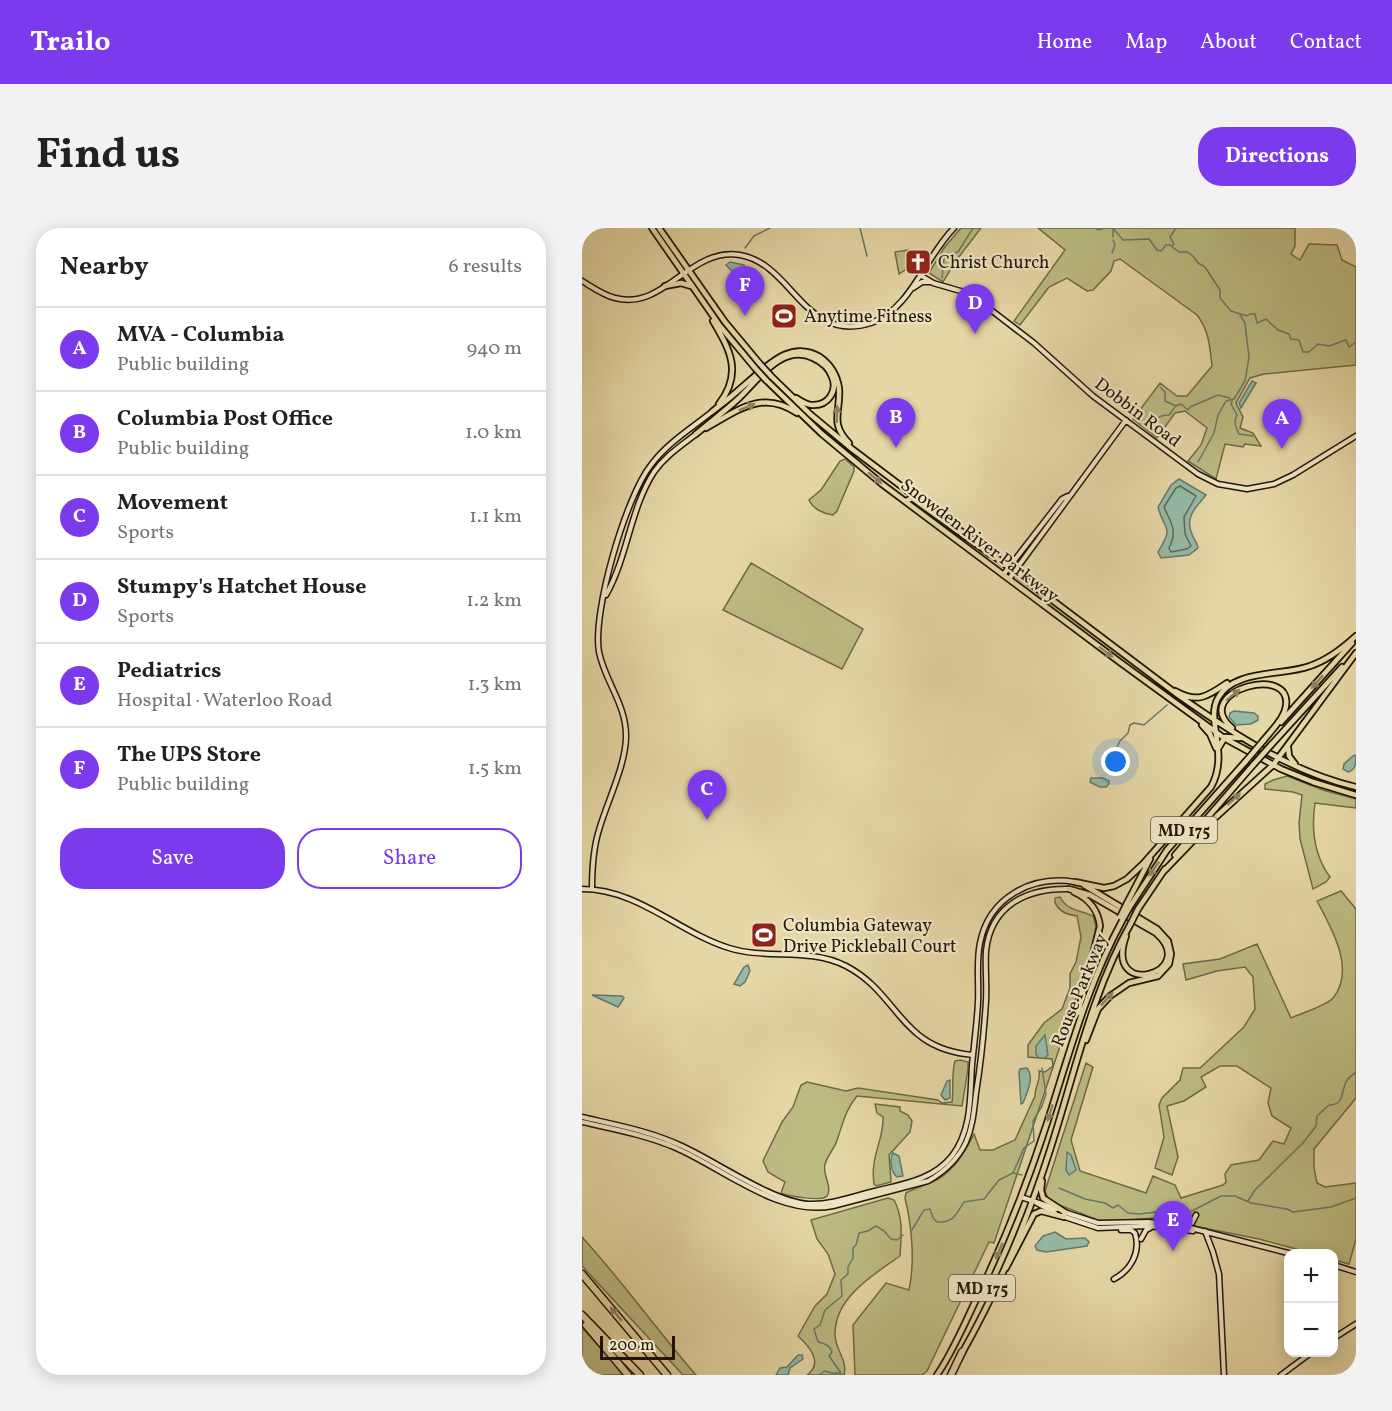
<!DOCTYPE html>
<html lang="en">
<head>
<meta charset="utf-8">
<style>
	body { margin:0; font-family:Vollkorn,serif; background:#f2f2f2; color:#202124 }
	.controls { position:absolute; right:18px; bottom:18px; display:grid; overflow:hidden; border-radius:12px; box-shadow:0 3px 15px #0003 }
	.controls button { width:54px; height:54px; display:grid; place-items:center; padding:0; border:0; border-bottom:2px solid #e0e0e0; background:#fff; color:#202124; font:30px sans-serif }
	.scale { position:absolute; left:18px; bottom:15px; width:75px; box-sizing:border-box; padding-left:6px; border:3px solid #211609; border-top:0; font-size:16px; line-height:21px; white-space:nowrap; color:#211609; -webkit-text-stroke:4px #efe5c5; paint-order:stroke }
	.you { position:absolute; left:534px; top:534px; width:21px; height:21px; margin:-15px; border:4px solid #fff; border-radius:50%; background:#1a73e8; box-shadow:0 0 0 9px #1a73e833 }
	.badge { display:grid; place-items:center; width:39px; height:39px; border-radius:50%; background:#7c3aed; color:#fff; font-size:20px; font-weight:700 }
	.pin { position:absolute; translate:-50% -50px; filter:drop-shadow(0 2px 3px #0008) }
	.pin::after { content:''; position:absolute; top:32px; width:21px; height:18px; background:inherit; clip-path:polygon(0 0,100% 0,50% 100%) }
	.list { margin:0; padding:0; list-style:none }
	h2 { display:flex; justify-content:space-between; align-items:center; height:78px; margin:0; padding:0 24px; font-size:26px }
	h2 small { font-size:20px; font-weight:400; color:#757577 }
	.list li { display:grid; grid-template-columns:39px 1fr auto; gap:18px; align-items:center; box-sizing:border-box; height:84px; padding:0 24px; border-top:2px solid #e0e0e0 }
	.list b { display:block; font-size:22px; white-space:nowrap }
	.list p { margin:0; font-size:20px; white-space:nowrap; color:#757577 }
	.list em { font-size:20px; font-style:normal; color:#757577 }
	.actions { display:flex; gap:12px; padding:18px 24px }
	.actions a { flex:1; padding:14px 0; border:2px solid #7c3aed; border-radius:24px; text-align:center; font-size:21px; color:#7c3aed }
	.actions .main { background:#7c3aed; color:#fff }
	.map { position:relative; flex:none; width:774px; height:1147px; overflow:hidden; border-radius:24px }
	header { display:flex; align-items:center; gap:36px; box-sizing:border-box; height:84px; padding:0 30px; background:#7c3aed; color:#fff }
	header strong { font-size:28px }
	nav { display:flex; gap:33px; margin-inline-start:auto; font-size:21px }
	.intro { display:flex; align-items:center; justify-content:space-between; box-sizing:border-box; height:144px; padding:0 36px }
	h1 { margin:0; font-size:42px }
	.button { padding:15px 27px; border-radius:24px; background:#7c3aed; color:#fff; font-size:21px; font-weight:700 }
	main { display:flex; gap:36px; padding:0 36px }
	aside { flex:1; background:#fff; border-radius:24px; box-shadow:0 3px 15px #0003 }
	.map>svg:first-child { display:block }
	.green { fill:#bcbc82; stroke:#6e6946; stroke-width:1.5 }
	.water { fill:#96baa7; stroke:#677868; stroke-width:1.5 }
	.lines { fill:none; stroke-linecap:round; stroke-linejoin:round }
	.shore { stroke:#5c6858; stroke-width:1.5 }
	.stream { stroke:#677868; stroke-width:1.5 }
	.secondary-casing { stroke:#211609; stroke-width:7 }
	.primary-casing { stroke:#211609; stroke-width:8 }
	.highway-casing { stroke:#211609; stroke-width:9 }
	.secondary { stroke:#efe5c5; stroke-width:4 }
	.primary { stroke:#e6d7a6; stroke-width:4.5 }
	.highway { stroke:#e6d7a6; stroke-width:6 }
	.primary-bridge-casing { stroke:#211609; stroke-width:8; stroke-linecap:butt }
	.primary-bridge { stroke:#e6d7a6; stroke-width:4.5 }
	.oneway { fill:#8d805f }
	.labels { text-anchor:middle; stroke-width:4.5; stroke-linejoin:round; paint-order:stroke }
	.shield { fill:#efe5c5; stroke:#5f5441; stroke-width:1.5 }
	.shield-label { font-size:16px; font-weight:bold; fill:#211609 }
	.poi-label { font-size:18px; fill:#211609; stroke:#efe5c5; text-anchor:start }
	.street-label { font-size:18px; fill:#211609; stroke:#efe5c5 }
</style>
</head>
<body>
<header>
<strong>Trailo</strong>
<nav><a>Home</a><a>Map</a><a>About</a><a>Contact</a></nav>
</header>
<div class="intro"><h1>Find us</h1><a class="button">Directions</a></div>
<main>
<aside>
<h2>Nearby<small>6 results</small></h2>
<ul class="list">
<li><span class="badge">A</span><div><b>MVA - Columbia</b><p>Public building</p></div><em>940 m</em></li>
<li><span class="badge">B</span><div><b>Columbia Post Office</b><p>Public building</p></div><em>1.0 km</em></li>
<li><span class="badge">C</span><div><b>Movement</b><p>Sports</p></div><em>1.1 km</em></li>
<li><span class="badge">D</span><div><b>Stumpy's Hatchet House</b><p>Sports</p></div><em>1.2 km</em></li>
<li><span class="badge">E</span><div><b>Pediatrics</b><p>Hospital · Waterloo Road</p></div><em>1.3 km</em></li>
<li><span class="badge">F</span><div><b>The UPS Store</b><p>Public building</p></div><em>1.5 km</em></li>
</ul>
<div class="actions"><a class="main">Save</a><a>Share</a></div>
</aside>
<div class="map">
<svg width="774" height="1147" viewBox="0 0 774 1147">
	<rect width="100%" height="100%" fill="#e6d7a6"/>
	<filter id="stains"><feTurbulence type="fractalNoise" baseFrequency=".00333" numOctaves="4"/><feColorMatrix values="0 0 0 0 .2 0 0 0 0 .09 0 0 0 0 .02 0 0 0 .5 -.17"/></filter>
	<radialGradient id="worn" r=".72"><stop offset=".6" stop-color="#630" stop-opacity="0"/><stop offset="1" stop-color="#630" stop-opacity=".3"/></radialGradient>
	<path class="green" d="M379 0H399L373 34 361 54 347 45 362 20Z
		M456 0H713V18L709 26 718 32 727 16 755 17 760 32 774 39V137L682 146 668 150 654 175 661 189 658 200 671 205 679 218 663 216 661 219 643 216 634 251 606 233 619 217 625 200 603 183 593 185 575 210 551 191 578 155 595 168H605L630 138C628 120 627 102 615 87L538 31 532 33 529 43 511 62 505 63 485 50 467 59 438 97 432 93 483 22Z
		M326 22 329 38 317 46 313 24Z
		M263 231 272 239V243L255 283 251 287C242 286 231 281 227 272L239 262 258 233Z
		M169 335 281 401 260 441 141 382Z
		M705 548 741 562 774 571V580L733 575C729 602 732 627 748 649L744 654 731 661 718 611 717 595 720 567 711 564 683 561V556L691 552Z
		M759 663 774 681V870L732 921V940L735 955 743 959 774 955V1011L767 1036 752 1032V1026L729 1025 677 1011 572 990 521 994 467 973 463 963 504 835 511 839 489 912 498 943 564 965 571 948 593 957 599 970 641 957 644 954 643 946 649 937 677 932 691 913 702 916 709 900 690 888 686 875 689 860 655 838H638L619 849 624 859 602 873 585 878 596 929 590 947 573 940 582 909 577 877 580 870 598 852 601 840H618L662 799 673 781 671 749 663 739 635 743 604 752 601 736 638 731 675 716 709 790C720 785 744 778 751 770 774 742 750 701 735 673Z
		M478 669C485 683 498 682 511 688L514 698 510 723 412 1015 407 1014 345 1143 340 1147H273L271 1097 304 1055 327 1062C333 1034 330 998 323 970L324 965C334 959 346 957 356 951 373 941 383 924 392 906L398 922H411L433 912 453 868C453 858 459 852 457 843L463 844 471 838 470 831 446 829V817L462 795 480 781 488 760V746L494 734 499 709 495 688C484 686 479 685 473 675V670Z
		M378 832 386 834V841L380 878 275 868C263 882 260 899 254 915 251 922 245 929 243 936 240 946 251 960 245 968 240 974 206 968 199 965L203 954 186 944 181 933 200 894 211 879 219 857 225 854 264 863 276 860 356 872 360 875 370 874C372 860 369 847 373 833Z
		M293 876 318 879V883L326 887 330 893 328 904 307 927 309 952V954L294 958 292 956C291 949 291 942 292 936 294 919 302 906 301 889L295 885Z
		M306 970 312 972C322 991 319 1008 318 1028 291 1047 252 1070 253 1107 253 1121 266 1133 262 1147H225C242 1135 227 1118 216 1108L233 1078 245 1066 253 1046 246 1026 235 1011 229 992Z
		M0 1009C40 1053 75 1102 114 1147H101L0 1038Z
		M0 1100 32 1134 41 1147H0Z"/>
	<path class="water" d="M148 34 162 37 163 39 153 46 144 37Z
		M670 153 674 155 659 180 657 175Z
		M597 251 624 267C615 278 602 289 610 306 612 312 615 314 616 320L607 327 579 330 576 324C593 296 582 304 576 279L589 257Z
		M652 483 672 485 676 488V492L669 496 654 497 647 489 648 485Z
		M774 527C774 535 774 542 766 544L761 541 762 536 771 528Z
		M509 550H521L527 553V556L524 559H518L508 554Z
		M166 737 168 743 163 754 158 758 152 756 162 739Z
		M10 767 40 768 42 770 36 779Z
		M463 807 466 827 463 830H457L454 826V818Z
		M445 840C453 850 445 864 441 875L439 876 437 844 438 841Z
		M368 852V870L363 872 359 867 365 853Z
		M485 924 489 927 494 942 487 947 484 942Z
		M311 925 317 928 321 948 315 949C309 944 307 931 311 925Z
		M473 1004 484 1011 503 1010 507 1014 505 1018 464 1024 455 1022 453 1018 461 1008Z
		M216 1127H220L221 1131 208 1140 206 1147H194L198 1140 205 1139Z"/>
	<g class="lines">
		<path class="shore" d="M598 258 614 268 602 289 603 306 609 318 605 321 589 324 587 320C596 303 589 295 582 279L594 260Z"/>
		<path class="stream" d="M278 0 285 28
			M513 0 516 2 523 0
			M531 0 541 12 567 11 575 22 579 23 584 17H588L597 24H605L611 28 616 35 623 39 638 62V70L649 83 665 88 668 86H673L675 95 684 91 696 102 707 106 709 111 717 112 721 124H727L736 116 747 118 764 112 767 119 774 114
			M597 0H599
			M531 1V9
			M590 18 592 16 588 9 594 0
			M163 20 172 8 188 0
			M530 25 533 17 531 12
			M360 50 362 30 366 26 376 24 391 0
			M578 159 583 164V173L594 178 599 176 606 182 608 179 636 167 648 170
			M650 173 649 176 655 187C651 192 654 200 657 206L671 208
			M569 199C574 191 576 187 587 187L593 179
			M616 234 632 205 636 187 644 173 652 171 663 153 667 129 663 95 658 87
			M527 535 538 513 546 505 548 497 552 495 562 497 585 477
			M431 945 442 920 452 913 451 893 460 878 464 866 460 840
			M477 960 503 971 523 975 531 980 536 977 546 985 557 986 574 984 587 989 608 984 639 968H653L669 975 705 981 711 984 749 979 774 970
			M666 973 673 962 721 915 734 898 735 888 747 877C764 877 758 861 766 851 768 848 771 847 774 844
			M330 1002 342 982 348 981 351 990 355 994C372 995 374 986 382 974L402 971 417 952 431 945 440 947
			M237 1147 243 1143 249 1145H259L247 1128 250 1124C248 1117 242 1115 236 1114L232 1101 238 1097 243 1082 260 1068 259 1052 266 1046V1039L271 1030V1020L274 1017 277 1005 286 1003 294 998 302 1003 309 1011 315 1012 321 1007"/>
		<defs>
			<path id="secondary" d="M338 47 351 55 382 64 396 72 452 115 511 168 616 246 636 256 665 261 692 256 711 247 774 208
				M0 53C10 59 21 67 33 70 83 83 107 19 158 27 211 36 222 116 289 95 329 81 343 29 372 0
				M331 60 340 54H348
				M421 347 480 271 486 268
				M427 351 544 192
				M24 367C46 328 48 281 72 244 83 228 99 218 114 206
				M0 661C56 661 96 704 147 720 186 732 226 719 264 738 318 766 317 821 391 827
				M10 661C10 641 11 621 17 602 25 574 43 539 44 510 45 477 23 454 17 424 10 384 44 268 69 237 85 215 110 200 131 183
				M0 889C34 897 68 903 100 918 135 934 191 974 227 976 249 977 272 968 293 963 321 956 351 952 370 928 390 902 388 868 390 837 392 816 395 795 396 774 397 754 394 734 398 715 407 669 450 647 493 654
				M0 894C31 901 64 907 94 920 142 941 197 989 251 978L346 953C362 944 376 931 384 914 391 898 392 882 394 865 399 834 402 804 404 773 405 756 403 739 404 723 409 677 445 660 487 661
				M439 969 475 981
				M451 973 473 985
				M482 984 516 995 567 994 601 998 710 1026
				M480 988 516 1000 566 998 611 1003
				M603 998 610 995 614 987
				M623 1003 631 1024 637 1046 642 1147
				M559 1011 564 1002 568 1000
				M752 1037 774 1044
				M532 1051C549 1042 559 1024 553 1005L549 1002H539
				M752 1110 774 1096
				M699 1147 730 1124"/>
			<path id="primary" d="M70 0 138 98 173 140
				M77 0 143 94 178 136
				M83 58 99 55 109 58
				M131 93C148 122 161 145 137 176
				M189 148 228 186 270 221 596 467C650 505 709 544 774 559
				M184 152 240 206 300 256 539 435 642 510 699 541 731 554 774 567
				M131 183C143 174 155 164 166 154 187 136 209 112 238 129 248 136 255 147 257 160 259 183 247 195 267 215
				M124 200C155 183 180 161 215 185
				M114 206C128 194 143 183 156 171 176 152 200 115 231 130 240 134 247 140 250 149 256 163 246 178 230 177 224 177 219 173 214 170
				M324 273 330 270 408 326
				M593 463C616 476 626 468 645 455
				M699 494 770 415
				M620 497 628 506 634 520
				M650 500C606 463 717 433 703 482 700 493 688 504 681 513
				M689 517 760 439
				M637 519 643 509 658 510
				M706 519 707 528 713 536
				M593 627 672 536
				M582 643 635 588 691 537 774 425
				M493 654 522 660 532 658 545 651 561 636 629 559C648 525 623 493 636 470 651 441 702 448 728 438 746 432 760 421 774 408
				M502 657 575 701 586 713 589 726 587 736 576 748 547 755 528 768 516 781 504 812
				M487 661 508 667 574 705C619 745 521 773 544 708
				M492 664C507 671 516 681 518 698L496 785
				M545 675 568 631
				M549 677 585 622 664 533
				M556 681 583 641
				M460 953 459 962 461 970 484 985
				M424 1040 452 986 459 983 482 989
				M379 1127C415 1063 446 991 468 922 493 845 509 766 549 695
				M355 1147C370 1125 381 1099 393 1074 422 1015 446 954 466 892 489 820 505 758 541 691"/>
			<path id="highway" d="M0 1046 85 1147
				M0 1087 58 1147
				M4 1097 46 1147
				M369 1147 380 1124"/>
		</defs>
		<use href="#secondary" class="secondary-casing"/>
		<use href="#primary" class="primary-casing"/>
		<use href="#highway" class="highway-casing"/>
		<use href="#secondary" class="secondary"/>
		<use href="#primary" class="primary"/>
		<use href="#highway" class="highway"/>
		<defs>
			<path id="primary-bridge" d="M178 136 189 148
				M173 140 184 152
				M664 533 681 513
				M672 536 689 517
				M538 689 545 675
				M541 691 549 677
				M549 695 556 681"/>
		</defs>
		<use href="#primary-bridge" class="primary-bridge-casing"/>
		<use href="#primary-bridge" class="primary-bridge"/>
	</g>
	<defs><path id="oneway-solid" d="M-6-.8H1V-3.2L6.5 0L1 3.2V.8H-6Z" transform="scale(1.5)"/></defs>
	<g class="oneway">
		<use href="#oneway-solid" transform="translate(165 179) rotate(-22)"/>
		<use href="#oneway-solid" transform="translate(255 186) rotate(-89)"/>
		<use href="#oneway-solid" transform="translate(293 250) rotate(39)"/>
		<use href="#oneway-solid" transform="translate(524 424) rotate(37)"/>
		<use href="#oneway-solid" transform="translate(735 454) rotate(132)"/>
		<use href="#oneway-solid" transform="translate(651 467) rotate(-39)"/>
		<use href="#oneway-solid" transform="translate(652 571) rotate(-42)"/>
		<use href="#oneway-solid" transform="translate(572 641) rotate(125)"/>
		<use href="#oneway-solid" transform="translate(525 771) rotate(-47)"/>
		<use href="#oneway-solid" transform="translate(468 885) rotate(107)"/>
		<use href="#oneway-solid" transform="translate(417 1023) rotate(113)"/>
		<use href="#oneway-solid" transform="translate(34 1086) rotate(-130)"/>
	</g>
	<defs>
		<symbol id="church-square" viewBox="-11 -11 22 22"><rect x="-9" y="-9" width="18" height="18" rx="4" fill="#8f2418" stroke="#efe5c5"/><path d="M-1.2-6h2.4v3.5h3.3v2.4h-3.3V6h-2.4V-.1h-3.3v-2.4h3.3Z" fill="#fff"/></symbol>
		<symbol id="stadium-square" viewBox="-11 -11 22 22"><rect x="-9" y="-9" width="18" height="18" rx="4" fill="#8f2418" stroke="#efe5c5"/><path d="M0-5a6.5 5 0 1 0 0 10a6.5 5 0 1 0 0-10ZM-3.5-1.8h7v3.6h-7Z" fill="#fff"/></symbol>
	</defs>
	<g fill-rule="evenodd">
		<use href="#church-square" x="321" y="19" width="30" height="30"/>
		<use href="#stadium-square" x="187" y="73" width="30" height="30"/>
		<use href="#stadium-square" x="167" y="692" width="30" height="30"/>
	</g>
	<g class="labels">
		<g class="shield">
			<rect x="569" y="589" width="66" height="26" rx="4.5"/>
			<rect x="367" y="1047" width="66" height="26" rx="4.5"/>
		</g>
		<g class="shield-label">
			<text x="602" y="608">MD 175</text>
			<text x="400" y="1066">MD 175</text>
		</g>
		<g class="poi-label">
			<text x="356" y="40">Christ Church</text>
			<text x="222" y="94">Anytime Fitness</text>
			<text x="201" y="703">Columbia Gateway<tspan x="201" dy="21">Drive Pickleball Court</tspan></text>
		</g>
		<g class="street-label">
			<text transform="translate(556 184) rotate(37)" y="6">Dobbin Road</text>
			<text transform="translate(398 312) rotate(37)" y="6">Snowden River Parkway</text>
			<text transform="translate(497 762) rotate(-68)" y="6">Rouse Parkway</text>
		</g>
	</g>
	<rect width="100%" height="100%" filter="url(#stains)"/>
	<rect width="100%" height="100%" fill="url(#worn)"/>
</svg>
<div class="controls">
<button>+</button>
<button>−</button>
</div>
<div class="scale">200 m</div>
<div class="you"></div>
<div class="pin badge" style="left:700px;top:221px">A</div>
<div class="pin badge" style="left:314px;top:220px">B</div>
<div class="pin badge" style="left:125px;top:592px">C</div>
<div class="pin badge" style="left:393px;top:106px">D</div>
<div class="pin badge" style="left:591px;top:1023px">E</div>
<div class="pin badge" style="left:163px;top:88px">F</div>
</div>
</main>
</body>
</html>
